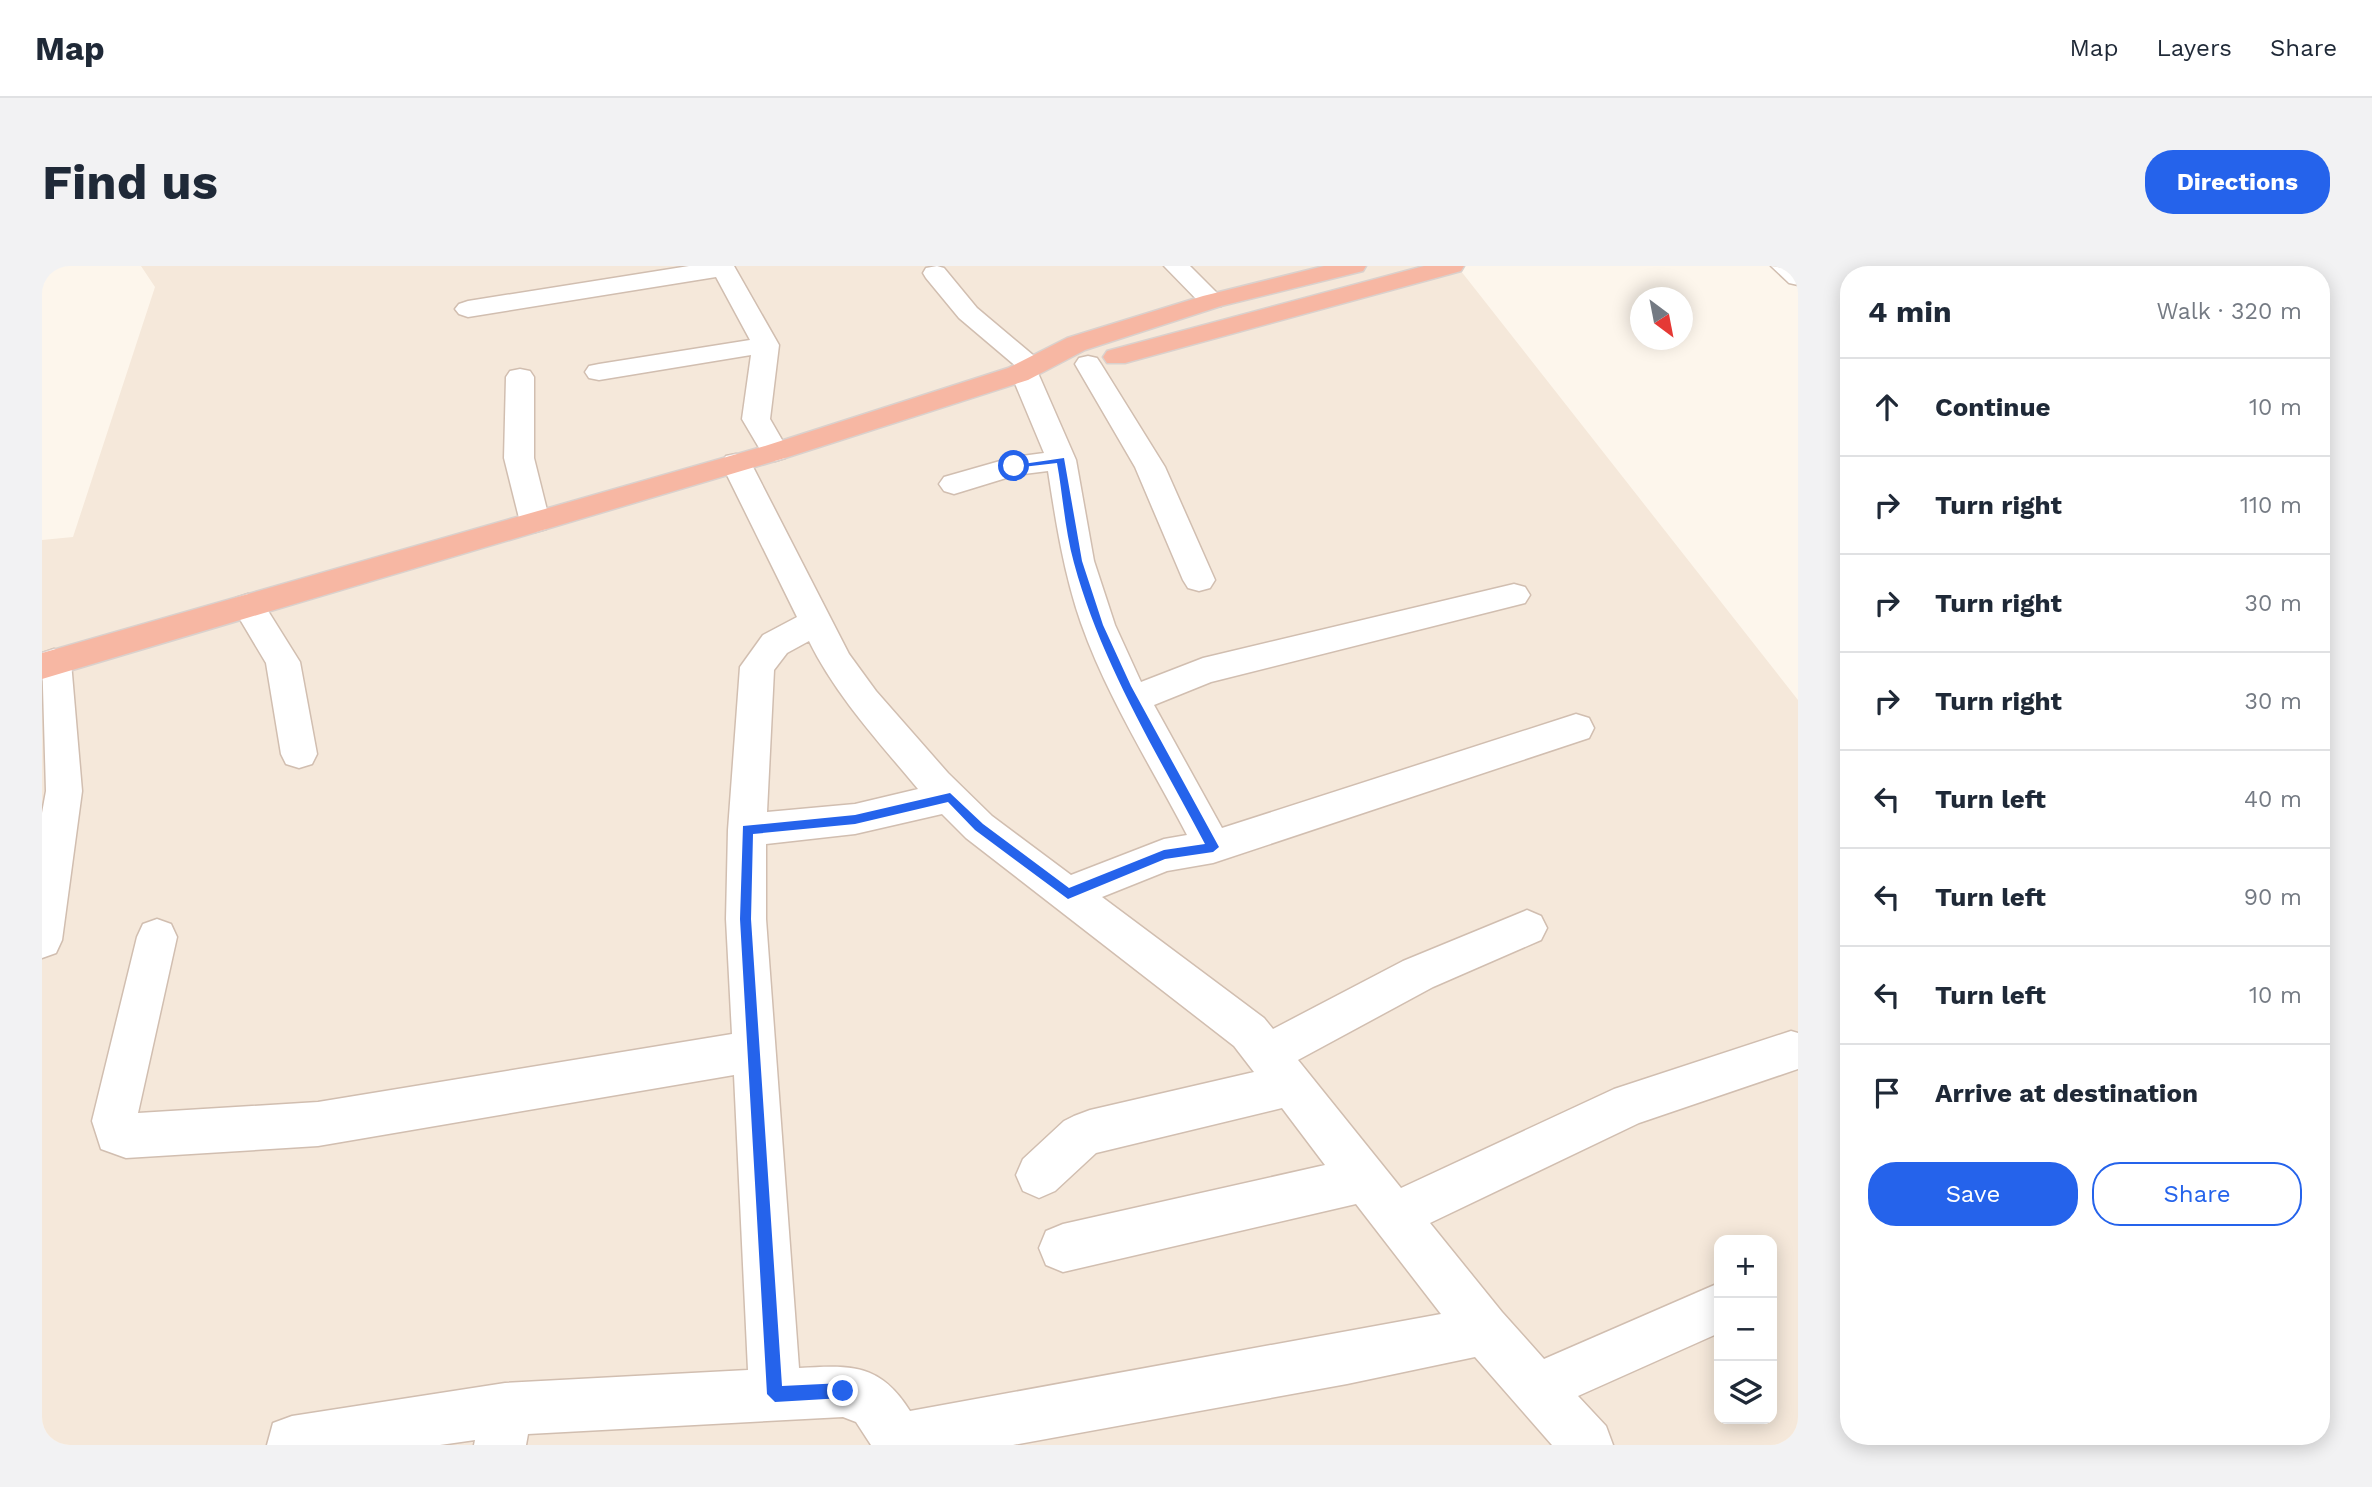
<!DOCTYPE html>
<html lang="en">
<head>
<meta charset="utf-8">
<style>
	body { margin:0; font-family:"Work Sans",sans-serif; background:#f2f2f3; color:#1f2937 }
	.controls { position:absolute; right:21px; bottom:21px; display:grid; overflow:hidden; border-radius:14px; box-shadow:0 4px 18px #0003 }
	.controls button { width:63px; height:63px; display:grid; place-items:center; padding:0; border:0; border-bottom:2px solid #e0e1e3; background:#fff; color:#1f2937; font:35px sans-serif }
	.compass { position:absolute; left:1588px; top:21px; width:63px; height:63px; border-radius:50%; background:#fff; box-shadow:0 4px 18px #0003; rotate:148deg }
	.stop { position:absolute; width:21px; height:21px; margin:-16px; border:5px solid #2563eb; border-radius:50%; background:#fff }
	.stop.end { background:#2563eb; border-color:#fff; box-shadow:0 2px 7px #0008 }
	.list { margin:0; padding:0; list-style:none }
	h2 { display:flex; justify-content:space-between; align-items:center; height:91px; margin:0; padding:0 28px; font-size:30px }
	h2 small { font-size:23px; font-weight:400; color:#747a83 }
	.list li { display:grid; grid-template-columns:46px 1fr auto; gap:21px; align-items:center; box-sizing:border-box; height:98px; padding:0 28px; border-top:2px solid #e0e1e3 }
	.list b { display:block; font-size:26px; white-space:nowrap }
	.list em { font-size:23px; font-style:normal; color:#747a83 }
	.actions { display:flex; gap:14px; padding:21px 28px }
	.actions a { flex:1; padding:16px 0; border:2px solid #2563eb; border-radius:28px; text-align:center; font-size:24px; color:#2563eb }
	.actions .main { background:#2563eb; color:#fff }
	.icon { flex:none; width:38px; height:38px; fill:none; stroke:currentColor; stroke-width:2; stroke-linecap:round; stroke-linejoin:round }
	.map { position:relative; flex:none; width:1756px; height:1179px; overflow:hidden; border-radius:28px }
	header { display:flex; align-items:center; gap:42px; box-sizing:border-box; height:98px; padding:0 35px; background:#fff; border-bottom:2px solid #e0e1e3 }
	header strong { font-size:33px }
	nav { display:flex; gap:38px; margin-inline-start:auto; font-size:24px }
	.intro { display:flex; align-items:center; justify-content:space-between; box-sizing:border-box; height:168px; padding:0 42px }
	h1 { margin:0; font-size:49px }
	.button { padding:18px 32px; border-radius:28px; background:#2563eb; color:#fff; font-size:24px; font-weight:700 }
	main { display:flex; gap:42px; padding:0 42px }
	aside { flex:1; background:#fff; border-radius:28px; box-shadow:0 4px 18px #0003 }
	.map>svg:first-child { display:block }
	.residential { fill:#f5e8da; fill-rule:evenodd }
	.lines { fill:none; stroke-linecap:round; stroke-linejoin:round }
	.minor-casing { stroke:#d1beb0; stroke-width:3 }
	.highway-casing { stroke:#dad1cd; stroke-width:3 }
	.minor { fill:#fff; fill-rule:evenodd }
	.highway { fill:#f7b7a3; fill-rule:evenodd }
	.route { fill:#2563eb }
</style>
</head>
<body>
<header>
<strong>Map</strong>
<nav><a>Map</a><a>Layers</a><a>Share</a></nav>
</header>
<div class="intro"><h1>Find us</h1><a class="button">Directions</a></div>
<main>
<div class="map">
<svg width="1756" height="1179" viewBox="0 0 1756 1179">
	<rect width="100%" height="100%" fill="#fdf6ec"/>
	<path class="residential" d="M99 0H1415L1756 434V1179H0V274L31 271 113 21ZM1677 974H1730V1153H1677Z"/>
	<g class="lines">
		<defs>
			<path id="minor" d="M647 0H692L737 79 728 153 747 186 743 192 733 195 723 192 700 153 709 89 557 114 547 112 543 106 547 100 557 98 708 74 674 11 426 51 417 48 413 43 417 38 426 35Z
				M895 0 902 2 935 42 1004 100 996 107 1034 194 1052 295 1073 359 1099 416 1161 392 1472 318 1483 321 1488 329 1483 337 1169 416 1112 439 1180 562 1534 448 1547 452 1552 462 1547 472 1171 597 1125 605 1060 631 1222 752 1231 763 1361 695 1485 644 1499 650 1505 662 1499 674 1391 721 1256 794 1359 922 1572 823 1749 765 1756 767V803L1597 857 1388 957 1460 1046 1502 1093 1677 1017V1067L1536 1130 1564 1160 1571 1179H1510L1433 1091 1305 1118 971 1179H829L814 1156 801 1151 486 1168 484 1179H432L433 1174 398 1179H225L231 1157 250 1150 463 1117 706 1104 692 809 276 880 84 892 59 883 50 855 95 671 101 658 115 653 129 658 135 671 96 847 276 836 690 768 684 653 686 564 698 401 721 369 755 351 679 197 684 190 694 188 704 190 709 197 807 388 834 425 906 507 950 550 1029 609 1122 573 1145 569C1109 500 1065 431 1039 357 1022 308 1014 257 1006 205L974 209 912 228 902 225 897 218 902 211 972 191 1002 187 969 108 976 102 917 52 884 12 881 7 884 2ZM767 375C794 430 837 476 876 523L813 538 725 546 732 404 745 387ZM900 548 924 572 1192 780 1212 806 1048 844 1032 850 1022 855 981 893 974 909 981 925 997 932 1013 925 1054 887 1240 842 1283 899 1021 958 1004 965 997 982 1004 999 1021 1006 1314 938 1399 1048 868 1145C838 1097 809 1099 757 1102L724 653V578L813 568Z
				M1122 0H1148L1183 35 1179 40H1161Z
				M1729 0H1756V19L1747 17Z
				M1046 90 1055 92 1059 98 1123 201 1173 314 1168 322 1157 325 1146 322 1141 314 1093 201 1033 98 1037 92Z
				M478 103 488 105 492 111V192L508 256 504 263 493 266 482 263 478 256 462 192 464 111 468 105Z
				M206 328 218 332 258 396 275 488 270 498 257 502 244 498 239 488 224 397 190 340 194 332Z
				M12 383 24 387 29 396 40 525 20 674 14 687 0 692V547L4 525 0 387Z"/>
			<path id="highway" d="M1282 0H1324L1321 5 1179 40 1043 84 986 114 743 192 0 413V387L723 180 966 102 1025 72 1161 30Z
				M1382 0H1422L1419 5 1083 97H1065L1061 91 1065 85Z"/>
		</defs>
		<use href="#minor" class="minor-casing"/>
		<use href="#highway" class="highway-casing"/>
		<use href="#minor" class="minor"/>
		<use href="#highway" class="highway"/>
	</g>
	<path class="route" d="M1022 192 1040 295 1061 359 1089 420 1177 581 1171 586 1123 593 1026 633 933 564 906 536 813 558 711 568 709 653 740 1120 801 1117 809 1125 801 1132 733 1136 725 1128 698 653 701 560 813 549 908 527 941 558 1027 622 1122 584 1163 578C1115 487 1059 397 1032 297 1023 265 1021 230 1015 197L972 202 968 200Z"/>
</svg>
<div class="controls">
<button>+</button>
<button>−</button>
<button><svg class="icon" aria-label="layers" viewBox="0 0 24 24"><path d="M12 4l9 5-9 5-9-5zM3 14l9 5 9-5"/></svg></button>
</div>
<svg class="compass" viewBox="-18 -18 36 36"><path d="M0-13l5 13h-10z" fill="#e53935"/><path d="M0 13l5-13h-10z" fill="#747a83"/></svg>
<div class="stop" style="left:972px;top:200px"></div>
<div class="stop end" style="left:801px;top:1125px"></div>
</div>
<aside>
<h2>4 min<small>Walk · 320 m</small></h2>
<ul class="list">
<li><svg class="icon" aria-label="ahead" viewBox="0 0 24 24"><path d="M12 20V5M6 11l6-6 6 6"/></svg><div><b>Continue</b></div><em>10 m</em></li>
<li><svg class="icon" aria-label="right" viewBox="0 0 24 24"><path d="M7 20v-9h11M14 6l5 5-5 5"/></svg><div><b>Turn right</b></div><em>110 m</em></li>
<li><svg class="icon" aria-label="right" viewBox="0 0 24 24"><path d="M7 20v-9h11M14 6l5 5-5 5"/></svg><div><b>Turn right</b></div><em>30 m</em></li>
<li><svg class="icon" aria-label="right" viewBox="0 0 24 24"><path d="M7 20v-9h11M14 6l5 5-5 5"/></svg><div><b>Turn right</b></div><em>30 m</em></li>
<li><svg class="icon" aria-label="left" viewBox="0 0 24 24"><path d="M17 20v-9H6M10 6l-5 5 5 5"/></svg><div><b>Turn left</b></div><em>40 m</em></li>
<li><svg class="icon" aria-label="left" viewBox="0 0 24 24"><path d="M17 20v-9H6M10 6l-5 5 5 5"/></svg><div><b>Turn left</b></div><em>90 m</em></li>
<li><svg class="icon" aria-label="left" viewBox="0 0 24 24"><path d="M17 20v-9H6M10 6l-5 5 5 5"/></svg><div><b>Turn left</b></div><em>10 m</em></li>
<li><svg class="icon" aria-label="arrive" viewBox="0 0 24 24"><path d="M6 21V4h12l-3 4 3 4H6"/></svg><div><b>Arrive at destination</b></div></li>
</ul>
<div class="actions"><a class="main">Save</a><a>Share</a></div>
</aside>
</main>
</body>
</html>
